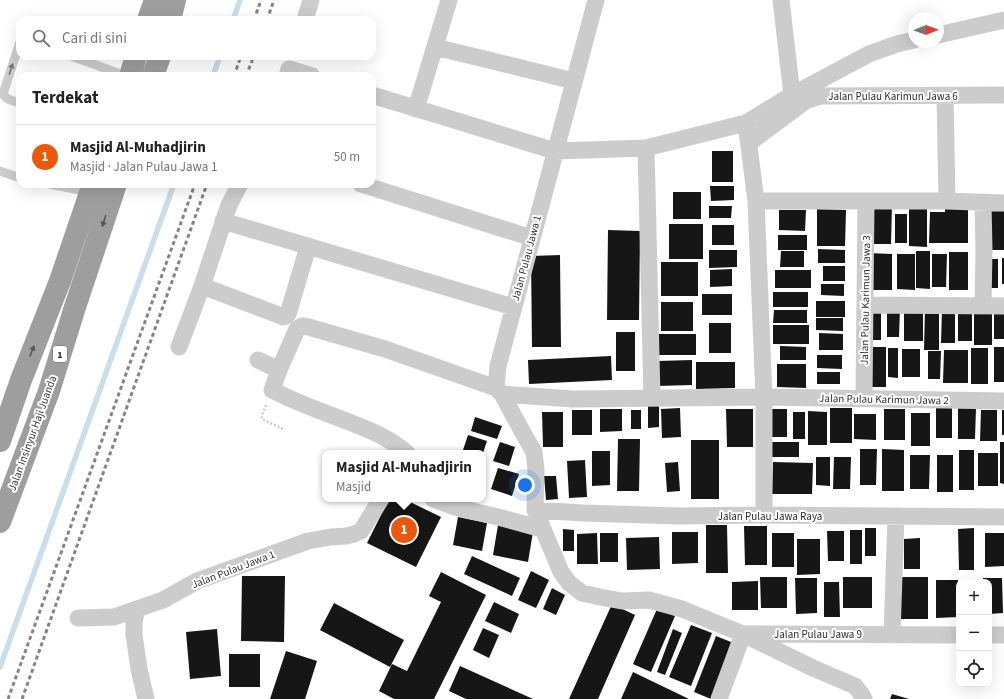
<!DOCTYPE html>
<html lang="id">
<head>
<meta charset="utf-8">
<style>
	body { margin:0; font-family:"Source Sans 3",sans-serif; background:#f2f2f2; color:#222 }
	.controls { position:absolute; right:12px; bottom:12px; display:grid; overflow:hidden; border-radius:8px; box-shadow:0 4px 16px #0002 }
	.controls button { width:36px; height:36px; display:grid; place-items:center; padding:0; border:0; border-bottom:1px solid #e0e0e0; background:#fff; color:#222; font:20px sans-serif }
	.compass { position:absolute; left:908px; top:12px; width:36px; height:36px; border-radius:50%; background:#fff; box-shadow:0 4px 16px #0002; rotate:89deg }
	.you { position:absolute; left:525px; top:485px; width:14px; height:14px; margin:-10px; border:3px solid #fff; border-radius:50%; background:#1a73e8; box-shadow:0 0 0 6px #1a73e833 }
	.badge { display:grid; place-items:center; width:26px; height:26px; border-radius:50%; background:#ea580c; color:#fff; font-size:13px; font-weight:700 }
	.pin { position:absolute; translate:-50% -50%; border:2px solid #fff; box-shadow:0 1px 4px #0006 }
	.popup { position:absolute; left:322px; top:450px; width:164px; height:52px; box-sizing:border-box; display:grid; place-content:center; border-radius:8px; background:#fff; filter:drop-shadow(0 1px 3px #0005); font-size:13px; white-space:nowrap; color:#767676 }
	.popup b { font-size:15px; color:#222 }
	.popup::after { content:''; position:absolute; left:50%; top:100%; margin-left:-8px; border:8px solid transparent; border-top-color:#fff }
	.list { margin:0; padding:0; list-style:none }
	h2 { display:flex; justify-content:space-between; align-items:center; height:52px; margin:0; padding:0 16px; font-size:17px }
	h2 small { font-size:13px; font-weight:400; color:#767676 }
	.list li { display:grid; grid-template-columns:26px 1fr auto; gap:12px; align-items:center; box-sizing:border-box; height:64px; padding:0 16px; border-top:1px solid #e0e0e0 }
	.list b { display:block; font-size:15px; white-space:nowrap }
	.list p { margin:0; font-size:13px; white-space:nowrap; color:#767676 }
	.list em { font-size:13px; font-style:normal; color:#767676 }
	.icon { flex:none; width:22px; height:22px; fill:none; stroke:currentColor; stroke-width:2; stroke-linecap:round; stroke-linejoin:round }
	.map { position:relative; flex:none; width:1004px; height:699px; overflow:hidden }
	.search { position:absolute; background:#fff; box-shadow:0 4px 16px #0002; left:16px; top:16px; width:360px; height:44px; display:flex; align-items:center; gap:10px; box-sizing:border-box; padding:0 14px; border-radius:12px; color:#767676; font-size:15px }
	.panel { position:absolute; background:#fff; box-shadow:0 4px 16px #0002; left:16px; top:72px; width:360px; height:116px; border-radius:12px }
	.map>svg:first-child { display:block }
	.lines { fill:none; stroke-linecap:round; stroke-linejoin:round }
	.stream { stroke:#caddeb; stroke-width:5.5 }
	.building { fill:#161616 }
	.path { stroke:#ccc; stroke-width:2.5; stroke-dasharray:2 2; stroke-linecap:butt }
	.service { stroke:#ccc; stroke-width:9 }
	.minor { stroke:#ccc; stroke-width:17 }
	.trunk { stroke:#9e9e9e; stroke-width:22 }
	.rail { stroke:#848484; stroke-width:3; stroke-dasharray:4 3; stroke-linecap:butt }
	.oneway { fill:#767676 }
	.oneway2 { fill:#565656 }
	.labels { text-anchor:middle; stroke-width:4; stroke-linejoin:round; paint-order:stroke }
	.shield { fill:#fff; stroke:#6d6d6d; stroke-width:1 }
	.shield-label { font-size:10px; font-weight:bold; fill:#2f2f2f }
	.street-label { font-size:11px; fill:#2f2f2f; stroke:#fff }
</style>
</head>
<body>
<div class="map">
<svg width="1004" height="699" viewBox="0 0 1004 699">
	<rect width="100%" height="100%" fill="#fff"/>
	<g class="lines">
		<path class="stream" d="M233 20 240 0
			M213 76 220 56
			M0 667 174 184"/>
	</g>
	<path class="building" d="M712 151H733V182H712Z
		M710 186H734V200L711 201Z
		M673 192H701V219H673Z
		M874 204 892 205 891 244H873Z
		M709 206H732L731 218H709Z
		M945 207H968V243H945V236V243H929L930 212H945Z
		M817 209 846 210 845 246H817Z
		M909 209H927V247L909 246Z
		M779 210H806L805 231 779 230Z
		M987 210H1004V250H987Z
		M895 214H907V243H895Z
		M669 224H703V259H669Z
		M712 225H734V245H712Z
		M608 230 640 231 639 320H607Z
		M778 235H807V250H778Z
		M818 249 845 250V263H818Z
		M709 250H737V267L709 268Z
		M781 251H804V267H780Z
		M916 251H930V289L916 288Z
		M949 252H968V290H949Z
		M868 253 892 254V290H867Z
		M897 254H915V290L897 289Z
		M932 254H947L946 287H932Z
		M560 255 561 347H532L531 256Z
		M1002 258H1004V284H1002Z
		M988 259H998V288H987Z
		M661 262H698V296H661Z
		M823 266H845V281H823Z
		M732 269V286L710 287V270Z
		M775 270H811V288H775Z
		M821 284H844V296L821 295Z
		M773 292H808V307H773Z
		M702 294H732V315H702Z
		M816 301H845V317H816Z
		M661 302H693V331H661Z
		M958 306H972V341H958Z
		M925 307H939V350H924Z
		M994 307H1004V339H994Z
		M887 308H900L899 337H887Z
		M904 308H923V341H904Z
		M942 308H955V343H941Z
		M974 309H992V345H974Z
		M774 310H807V323H773Z
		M867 313H881V340H866Z
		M816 318H843V331L816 330Z
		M709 323H731V353H709Z
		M773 325H809V344H773Z
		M616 332H635V371H616Z
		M819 333 843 334V350H819Z
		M659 334H696V355H659Z
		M780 346 806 347V360H780Z
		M871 347H886V387H870Z
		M994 347H1004V382H994Z
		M888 348H898V378L888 377Z
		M971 348H988V384H971Z
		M902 349H920V377H902Z
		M944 350H968V383H943Z
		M928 351H941L940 379H928Z
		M817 355H842V369L817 368Z
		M611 356 612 380 529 384 528 360Z
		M692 360V385L657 386V361Z
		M696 362H735V388L696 389Z
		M777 364H806V388L777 387Z
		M817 372H840V384H817Z
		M648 406H659V427L648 428Z
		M680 408 681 437 662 438 661 409Z
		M830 408H852V443H830Z
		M936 408H952V438H936Z
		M958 408H976L975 439H958Z
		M600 409H622V431L600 432Z
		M726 409H753V447H727Z
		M767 409H787V437H767Z
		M884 409H905V440H884Z
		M572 410H592V435H572Z
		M631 410H641V429H631Z
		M981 410H997V441H980Z
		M1002 410H1004V435H1002Z
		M808 411 827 412V445H808Z
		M542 412H563V447H543Z
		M793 412H805V439H793Z
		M911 413H930V446H911Z
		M854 414H876V440L854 439Z
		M475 417 502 426 497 439 471 431Z
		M468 435 487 441 483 453H462Z
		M618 439H640L639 491H617Z
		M691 440H719V499H691Z
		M500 442 515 447 509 466 493 461Z
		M769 442H799V457H769Z
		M1000 442H1004V484L1000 483Z
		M860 449H877L876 485H860Z
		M882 449 904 450V491H882Z
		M959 450H974V490H959Z
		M592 451H610V485L592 486Z
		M978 453H998V486H978Z
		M910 455H930L929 489H910Z
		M937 455H953V492H937Z
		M816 457H830V486L816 485Z
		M834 457H851L850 489H833Z
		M585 460 587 497 569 498 567 461Z
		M678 462 680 491 667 492 665 463Z
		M773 462 813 463 812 494H772Z
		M498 468 519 474 512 496 491 489Z
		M544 476H556L558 499 546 500Z
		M389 499H404L441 517 416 567 367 543Z
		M458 517 487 523 482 551 453 545Z
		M498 525 533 532 528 562 493 555Z
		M706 525H727L728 573H706Z
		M744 526H767V565H745Z
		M865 528H876V556H865Z
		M974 528V570H959L958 529Z
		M563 529 574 530V551H563Z
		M850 530H862V564H850Z
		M827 531H844V561H828Z
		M672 532H698V563L672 564Z
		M597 533 598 564H577V534Z
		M600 533H618V562H600Z
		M772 533H794V567H772Z
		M985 533H1004V566L985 567Z
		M659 537 660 569 627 570 626 538Z
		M920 538V569H904V539Z
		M797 539H820V574L797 575Z
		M472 556 520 578 512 596 464 574Z
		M531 571 549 580 536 608 518 600Z
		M441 572 486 595 434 699H394L379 691 392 664 407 671 441 602 429 596Z
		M242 576H285L284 642 241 641Z
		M760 577H787V608H761Z
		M843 577H872V608H843Z
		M898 577H928V619H898Z
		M795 578H817V613L796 614Z
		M983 578H1002L1003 613 989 614V582H983Z
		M936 580H958L959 617 936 618Z
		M758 581V610H732V582Z
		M824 582H839L840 617H824Z
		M552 588 565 595 556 615 543 609Z
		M494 602 519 614 511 633 485 621Z
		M334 603 404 640 390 667 320 630Z
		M612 604 635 615 598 699H569Z
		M657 609 675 616 651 672 633 664Z
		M691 625 712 633 691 686 669 677Z
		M483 628 499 635 489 658 473 650Z
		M217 629 221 676 190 679 186 632Z
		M673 629 682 633 665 675 657 672Z
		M716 636 736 644 714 699H711L694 692Z
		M286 651 317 661 305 699H270Z
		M229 654H260V687H229Z
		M460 666 533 699H466L449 691Z
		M633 672 689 699H621Z
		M892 694 909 699H890Z"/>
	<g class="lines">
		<path class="path" d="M266 405 262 415V419L285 430"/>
		<path class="service" d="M20 42 3 94C6 100 14 101 20 103
			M71 56 126 76
			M0 171 20 178
			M49 184 90 192"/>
		<path class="minor" d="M596 0 498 366 496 388 502 394 523 433 534 452 536 469 535 510 561 572 569 583 582 593 600 597 622 601 649 600 682 609 743 634 813 668 855 686 862 695 864 699
			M781 0 792 95
			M305 20 311 0
			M938 35 1004 20
			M435 47 574 81
			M287 76 289 69 312 76
			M372 95 555 151 646 148 746 123 792 95 869 54 897 44 914 40
			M945 96 947 201
			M416 109 449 0
			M746 123 756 201 764 397V515
			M749 143 807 100 821 96 1004 95
			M646 148 652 398
			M361 184 532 238
			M756 201H947L1004 203
			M223 221 513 307
			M202 286 276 314 283 317 286 316 288 314 308 247
			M865 305 1004 306
			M983 306 984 250 983 203
			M179 347 202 286 229 205 240 184
			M258 360 279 370 297 329 302 326H305L385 349 496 388
			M279 370 272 390C295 402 320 411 344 420 367 429 389 437 407 453
			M502 394 573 399 764 397 1004 401
			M864 398 866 201
			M433 499 455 507 502 518 542 529
			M535 510 583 513 678 516 764 515 1004 517
			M78 618 114 617 137 609
			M892 635 896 516
			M989 635H1004
			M146 699 139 669 134 635V623L137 609 163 600 197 581 308 541 331 537 346 536 354 534 361 531 381 499
			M719 699 743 634 959 635"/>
		<path class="trunk" d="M148 20 155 0
			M170 20 175 0
			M130 76 136 56
			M153 76 160 56
			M0 441 21 380 60 281 93 184
			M0 522 49 391 75 307 116 184"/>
		<path class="rail" d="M254 20 261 0
			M267 20 274 0
			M234 76 241 56
			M246 76 254 56
			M8 699 195 184
			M22 699 207 184"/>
	</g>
	<defs><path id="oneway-solid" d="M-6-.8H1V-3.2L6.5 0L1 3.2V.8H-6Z"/></defs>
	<use class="oneway" href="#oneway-solid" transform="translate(11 69) rotate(-72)"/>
	<g class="oneway2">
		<use href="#oneway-solid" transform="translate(104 221) rotate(108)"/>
		<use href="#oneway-solid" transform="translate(32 351) rotate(-69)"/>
	</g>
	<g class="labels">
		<rect class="shield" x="53" y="346" width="14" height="16" rx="3"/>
		<g class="shield-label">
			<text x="60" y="358">1</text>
		</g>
		<g class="street-label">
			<text x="893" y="100">Jalan Pulau Karimun Jawa 6</text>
			<text transform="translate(526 258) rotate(-75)" y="4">Jalan Pulau Jawa 1</text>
			<text transform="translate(865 300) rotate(-89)" y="4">Jalan Pulau Karimun Jawa 3</text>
			<text transform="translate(884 399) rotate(1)" y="4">Jalan Pulau Karimun Jawa 2</text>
			<text transform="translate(32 433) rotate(-70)" y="4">Jalan Insinyur Haji Juanda</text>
			<text x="770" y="520">Jalan Pulau Jawa Raya</text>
			<text transform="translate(233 569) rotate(-21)" y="4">Jalan Pulau Jawa 1</text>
			<text x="818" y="638">Jalan Pulau Jawa 9</text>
		</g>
	</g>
</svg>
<div class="controls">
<button>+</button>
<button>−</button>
<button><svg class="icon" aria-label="locate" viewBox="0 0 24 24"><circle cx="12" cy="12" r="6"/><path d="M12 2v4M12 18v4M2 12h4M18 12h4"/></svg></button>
</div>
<svg class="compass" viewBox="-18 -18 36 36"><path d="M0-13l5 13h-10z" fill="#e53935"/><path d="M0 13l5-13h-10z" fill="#767676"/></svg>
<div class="you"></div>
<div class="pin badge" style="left:404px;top:530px">1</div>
<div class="popup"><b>Masjid Al-Muhadjirin</b>Masjid</div>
<div class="search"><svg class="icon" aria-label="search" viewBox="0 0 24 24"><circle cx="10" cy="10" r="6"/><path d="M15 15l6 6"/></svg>Cari di sini</div>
<section class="panel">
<h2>Terdekat<small></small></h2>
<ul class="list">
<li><span class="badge">1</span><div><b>Masjid Al-Muhadjirin</b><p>Masjid · Jalan Pulau Jawa 1</p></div><em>50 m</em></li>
</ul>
</section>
</div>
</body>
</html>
